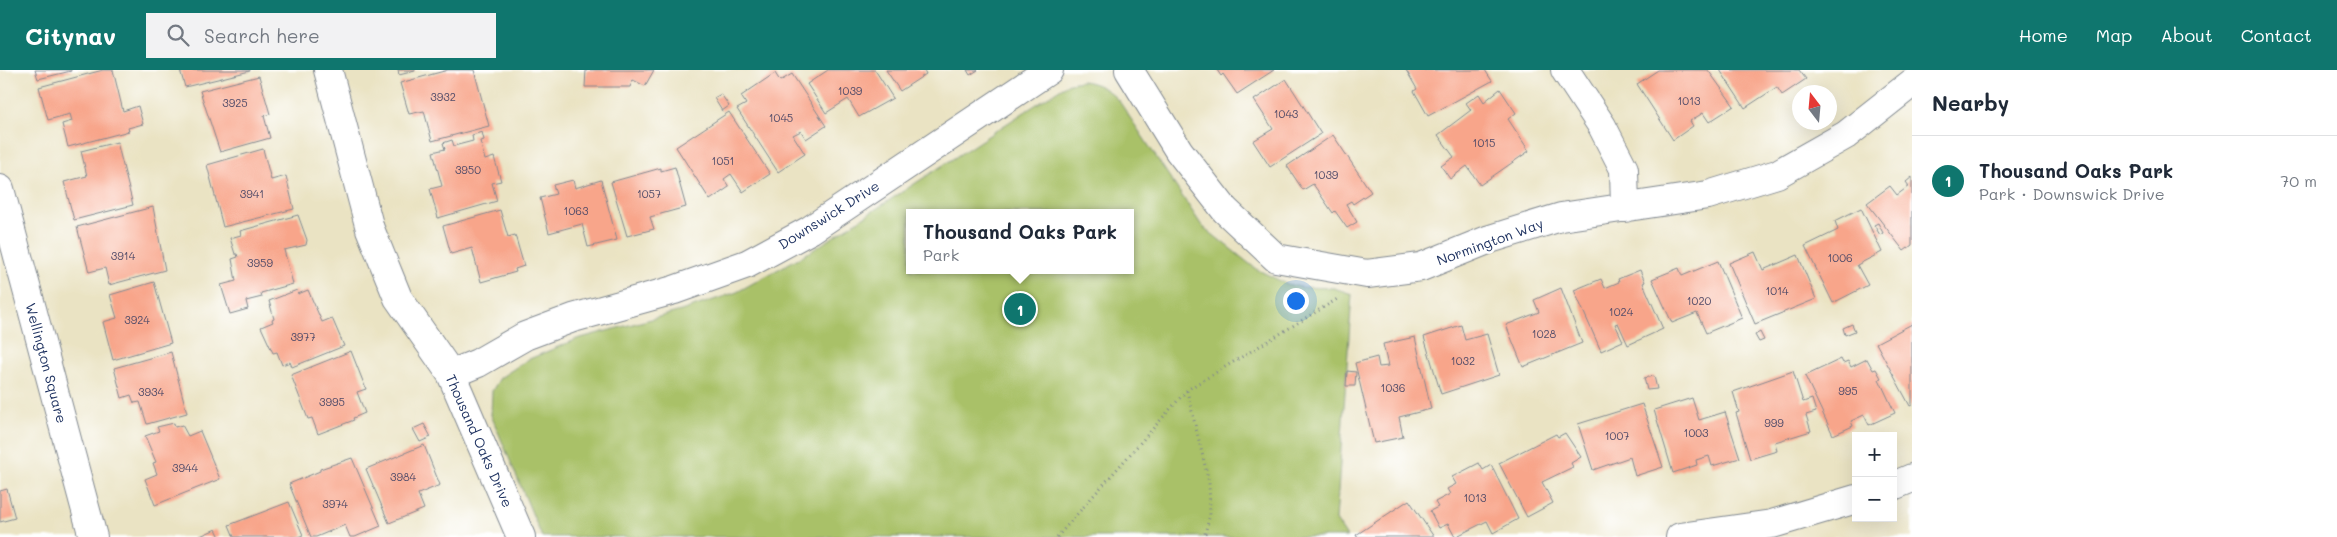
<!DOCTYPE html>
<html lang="en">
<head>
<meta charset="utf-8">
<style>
	body { margin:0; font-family:Mali,sans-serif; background:#f2f2f3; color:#1f2937 }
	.controls { position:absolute; right:15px; bottom:15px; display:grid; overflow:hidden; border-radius:0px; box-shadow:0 5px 20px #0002 }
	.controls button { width:45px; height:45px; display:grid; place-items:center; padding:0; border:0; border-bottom:1px solid #e0e1e3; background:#fff; color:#1f2937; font:25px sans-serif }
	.compass { position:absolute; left:1792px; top:15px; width:45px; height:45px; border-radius:50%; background:#fff; box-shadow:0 5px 20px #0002; rotate:344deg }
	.you { position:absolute; left:1295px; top:230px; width:18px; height:18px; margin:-12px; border:4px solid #fff; border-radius:50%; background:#1a73e8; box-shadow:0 0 0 8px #1a73e833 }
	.badge { display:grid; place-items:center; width:32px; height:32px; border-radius:50%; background:#0f766e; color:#fff; font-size:16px; font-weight:700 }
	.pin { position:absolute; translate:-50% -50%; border:2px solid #fff; box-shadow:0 1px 5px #0006 }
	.popup { position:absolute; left:906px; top:139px; width:228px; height:65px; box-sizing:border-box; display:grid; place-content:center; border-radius:0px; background:#fff; filter:drop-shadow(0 1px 4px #0005); font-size:16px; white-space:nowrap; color:#747a83 }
	.popup b { font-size:19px; color:#1f2937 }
	.popup::after { content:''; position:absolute; left:50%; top:100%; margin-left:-10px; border:10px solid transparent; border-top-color:#fff }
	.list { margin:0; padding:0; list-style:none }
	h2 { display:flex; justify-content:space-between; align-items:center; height:65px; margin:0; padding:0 20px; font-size:21px }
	h2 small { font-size:16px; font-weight:400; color:#747a83 }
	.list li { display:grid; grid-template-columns:32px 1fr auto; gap:15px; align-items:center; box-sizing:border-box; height:90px; padding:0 20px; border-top:1px solid #e0e1e3 }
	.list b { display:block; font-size:19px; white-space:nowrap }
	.list p { margin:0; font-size:16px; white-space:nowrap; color:#747a83 }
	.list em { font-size:16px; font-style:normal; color:#747a83 }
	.icon { flex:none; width:28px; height:28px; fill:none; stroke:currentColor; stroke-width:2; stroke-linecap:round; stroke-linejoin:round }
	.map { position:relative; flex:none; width:1912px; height:467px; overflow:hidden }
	header { display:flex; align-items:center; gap:30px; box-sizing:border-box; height:70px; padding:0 25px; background:#0f766e; color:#fff }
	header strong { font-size:24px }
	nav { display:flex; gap:28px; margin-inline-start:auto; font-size:18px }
	.search { width:350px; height:45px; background:#f2f2f3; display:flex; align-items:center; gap:12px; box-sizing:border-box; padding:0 18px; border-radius:0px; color:#747a83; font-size:19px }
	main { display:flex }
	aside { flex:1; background:#fff }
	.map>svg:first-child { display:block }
	.park { fill:#a9c167; stroke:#627862; fill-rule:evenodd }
	.building { fill:#f8a58a }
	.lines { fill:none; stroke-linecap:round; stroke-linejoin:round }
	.minor-casing { stroke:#828990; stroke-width:30 }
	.path { stroke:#828990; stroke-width:3; stroke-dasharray:1 4; stroke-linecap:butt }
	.minor { stroke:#fff; stroke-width:28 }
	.labels { text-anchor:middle; stroke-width:5; stroke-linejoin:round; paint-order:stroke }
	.number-label { font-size:11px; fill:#524c69 }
	.street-label { font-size:14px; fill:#1b2f5e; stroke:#fff }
</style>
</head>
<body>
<header>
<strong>Citynav</strong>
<div class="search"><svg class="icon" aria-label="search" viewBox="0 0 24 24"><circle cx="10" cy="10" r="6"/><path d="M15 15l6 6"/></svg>Search here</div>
<nav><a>Home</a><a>Map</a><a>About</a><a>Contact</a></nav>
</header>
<main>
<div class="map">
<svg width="1912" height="467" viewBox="0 0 1912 467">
	<rect width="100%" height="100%" fill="#fff"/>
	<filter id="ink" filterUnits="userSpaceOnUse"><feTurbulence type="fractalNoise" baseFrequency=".02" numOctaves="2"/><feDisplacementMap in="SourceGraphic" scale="10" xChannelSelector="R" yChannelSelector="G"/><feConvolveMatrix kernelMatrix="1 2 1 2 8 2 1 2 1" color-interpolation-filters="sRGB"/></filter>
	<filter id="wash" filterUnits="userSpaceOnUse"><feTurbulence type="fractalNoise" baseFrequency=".0096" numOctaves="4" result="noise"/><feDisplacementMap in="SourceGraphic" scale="20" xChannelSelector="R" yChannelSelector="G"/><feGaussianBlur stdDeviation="1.12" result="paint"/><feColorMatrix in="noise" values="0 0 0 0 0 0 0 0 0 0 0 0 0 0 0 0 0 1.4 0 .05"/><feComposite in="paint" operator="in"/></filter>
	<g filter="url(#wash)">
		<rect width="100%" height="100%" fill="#eae3c3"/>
		<path class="park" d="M1082 11C1098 13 1107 19 1119 31L1202 156 1256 199 1287 214 1301 217 1334 218 1352 224 1336 450 1347 467H542L491 345 492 321 500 308 527 290 577 269 681 241 737 222 813 180 1069 13ZM910 143H1130V200H910Z"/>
		<g id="blocks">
			<path class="building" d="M35 0H71V1L38 9Z
				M103 0H113L123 41 138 36 143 54 128 58 129 61 68 77 62 54 72 51 70 44 48 50 39 17Z
				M180 0H250V1L185 17Z
				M398 0H415V1L399 5Z
				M448 0H474L489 56 432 71 424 41 409 44 400 13Z
				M586 0H654L645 16 633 10 630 17H585Z
				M828 0H875L893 28 859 47 848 29 826 43 807 14Z
				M886 0H924L926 4 900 21Z
				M967 0H978L970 5Z
				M1217 0H1274L1237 24 1223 4 1221 6Z
				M1406 0H1485L1492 11 1428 46 1414 21 1417 19Z
				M1658 0H1708L1734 36 1709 52 1703 43 1690 51 1693 56 1673 70 1637 14Z
				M1720 0H1799L1806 9 1782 25 1777 17 1745 38Z
				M775 3 780 11 792 4 826 56 806 69 801 61 793 65 805 84 778 102 737 39 746 34 741 26Z
				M259 6 270 44 264 46 270 68 220 82 200 21Z
				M1286 9 1321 64 1270 97 1253 71 1273 59 1254 30Z
				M1500 19 1516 43 1508 49 1529 81 1480 115 1467 96 1450 109 1441 96 1454 87 1438 65 1471 40 1466 33 1479 24 1484 32Z
				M721 24 729 36 722 41 714 28Z
				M729 42 770 104 743 122 731 104 724 109 729 117 710 130 676 77Z
				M482 62 484 70 480 71 485 90 494 87 501 111 492 113 497 131 438 148 430 119 442 116 433 82 445 79 443 73 452 70 454 76 473 71 472 65Z
				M1333 65 1371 122 1353 134 1351 131 1346 134 1357 152 1347 158 1335 141 1333 143 1313 114 1303 120 1287 96Z
				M117 72 133 135 74 150 64 112 87 106 81 81Z
				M263 79 271 110 286 106 294 139 223 157 207 95Z
				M675 97 686 137 650 147 654 159 627 166 611 112 661 98V101Z
				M1912 107V175L1904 181 1867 133 1890 116 1897 125 1909 116 1906 112Z
				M573 110 575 118 601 110 617 170 588 177 582 154 549 163 540 128 556 124 553 115Z
				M153 137 165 200 109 215 105 198 89 202 77 157Z
				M1861 138 1882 182 1857 195 1868 215 1833 233 1805 176 1838 160 1835 151Z
				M500 140 508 167 515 165 524 196 515 199 516 202 481 212 472 178 451 184 443 156Z
				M298 145 307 170 306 175 284 180 293 214 261 223 262 227 246 231 248 239 230 244 221 215 236 211 232 189 238 187 237 184H235L230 168 241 165 240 161Z
				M1878 153 1883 163 1880 165 1874 155Z
				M1755 182 1763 200 1798 185 1816 229 1755 254 1729 193Z
				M1718 191 1742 248 1706 263 1697 243 1672 253 1652 209 1679 198 1682 206Z
				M1640 200 1645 212 1643 213 1663 259 1628 275 1618 253 1615 254 1623 271 1601 281 1574 220 1601 209 1605 218 1619 212 1618 209Z
				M154 212 171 273 113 290 103 252 117 248 110 225Z
				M1561 218 1582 273 1523 297 1506 255 1539 242 1534 230Z
				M297 220 298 224 308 220 322 252 332 248 344 276 292 297 290 292 282 295 277 282 273 283 261 257 273 252 272 250 274 249 269 231Z
				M1852 254 1855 261 1845 265 1843 258Z
				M1912 254V335L1910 336 1876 273Z
				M1461 255 1465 270 1487 264 1499 305 1441 324 1424 267Z
				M1760 262 1764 270 1759 272 1755 265Z
				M1415 267 1431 339 1399 347 1403 367 1374 373 1355 293 1377 287 1379 297 1388 296 1383 274Z
				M351 281 366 319 357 322 365 343 353 348 354 350 318 364 312 348 308 349 291 305Z
				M171 282 187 343 147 354 140 332 134 333 131 325 122 328 114 298Z
				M1841 289 1843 293 1848 291 1851 297 1867 289 1873 300 1876 299 1881 308 1879 309 1895 343 1869 355 1864 345 1851 351 1853 356 1833 365 1805 306Z
				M1347 301 1356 302 1355 316H1346Z
				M1793 301 1803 332 1812 329 1816 342 1806 345 1811 361 1775 372 1777 381 1750 389 1736 343 1739 342 1733 322Z
				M1654 306 1657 319 1647 320 1644 308Z
				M1692 328 1699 350 1725 342 1740 388 1712 396 1709 386 1696 390 1697 395 1673 403 1654 340Z
				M1642 334 1663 397 1635 406 1630 387 1593 400 1578 354Z
				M174 353 175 357 182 355 188 366 200 361 220 409 155 435 145 409 157 404 153 393 156 392 145 366 159 361 157 357Z
				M424 354 431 367 420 372 413 359Z
				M1565 363 1581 387 1571 393 1573 397 1542 412 1553 433 1527 447 1499 393 1556 364 1558 367Z
				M424 375 440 415 418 424 424 439 389 453 366 399Z
				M352 388 381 456 355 467H350L345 455 316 467H311L289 414 320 401V399Z
				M1479 393 1483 400 1491 395 1518 449 1493 463 1487 451 1455 467 1448 454 1439 458 1430 441 1438 437 1435 432 1450 424 1447 419 1456 414 1452 407Z
				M7 419 15 448 0 452V421Z
				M1409 430 1434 467H1357L1356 465Z
				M289 432 303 465 298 467H234L229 455Z
				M216 459 220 467H198Z"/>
		</g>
	</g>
	<g filter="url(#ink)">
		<use href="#blocks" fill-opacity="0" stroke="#828990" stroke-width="1"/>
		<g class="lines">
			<defs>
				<path id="minor" d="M328 0 370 159 398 228 451 304 521 467
					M1129 0 1179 81 1225 140 1276 188 1367 204 1421 197 1490 169 1561 147 1708 125 1777 104 1846 65 1912 13
					M1565 0 1602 56 1624 99 1625 138
					M0 119 93 467
					M451 304 478 293 525 266 573 248 674 220 747 194 810 160 1049 0
					M1893 416 1912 408
					M1680 467 1772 454 1856 429"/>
			</defs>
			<use href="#minor" class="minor-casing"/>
			<path class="path" d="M1187 321 1209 412 1210 445 1204 467
				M1057 467 1187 320 1339 228"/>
			<use href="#minor" class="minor"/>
		</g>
	</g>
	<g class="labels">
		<g class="number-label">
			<text x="850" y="25">1039</text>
			<text x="443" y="31">3932</text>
			<text x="1689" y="35">1013</text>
			<text x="235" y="37">3925</text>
			<text x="1286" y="48">1043</text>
			<text x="781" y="52">1045</text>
			<text x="1484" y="77">1015</text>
			<text x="723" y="95">1051</text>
			<text x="468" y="104">3950</text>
			<text x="1326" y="109">1039</text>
			<text x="252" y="128">3941</text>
			<text x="649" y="128">1057</text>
			<text x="576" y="145">1063</text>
			<text x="123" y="190">3914</text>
			<text x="1840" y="192">1006</text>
			<text x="260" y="197">3959</text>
			<text x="1777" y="225">1014</text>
			<text x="1699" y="235">1020</text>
			<text x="1621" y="246">1024</text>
			<text x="137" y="254">3924</text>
			<text x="1544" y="268">1028</text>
			<text x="303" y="271">3977</text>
			<text x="1463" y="295">1032</text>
			<text x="1393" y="322">1036</text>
			<text x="1848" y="325">995</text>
			<text x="151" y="326">3934</text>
			<text x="332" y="336">3995</text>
			<text x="1774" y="357">999</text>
			<text x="1696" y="367">1003</text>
			<text x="1617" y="370">1007</text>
			<text x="185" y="402">3944</text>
			<text x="403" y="411">3984</text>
			<text x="1475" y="432">1013</text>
			<text x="335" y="438">3974</text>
		</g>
		<g class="street-label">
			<text transform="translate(829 145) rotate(-32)" y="5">Downswick Drive</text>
			<text transform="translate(1490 172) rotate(-20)" y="5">Normington Way</text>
			<text transform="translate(46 293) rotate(75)" y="5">Wellington Square</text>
			<text transform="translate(479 371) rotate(66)" y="5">Thousand Oaks Drive</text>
		</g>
	</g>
</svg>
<div class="controls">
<button>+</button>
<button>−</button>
</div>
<svg class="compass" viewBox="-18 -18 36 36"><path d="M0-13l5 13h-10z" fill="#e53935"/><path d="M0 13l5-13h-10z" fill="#747a83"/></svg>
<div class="you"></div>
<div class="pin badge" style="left:1020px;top:239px">1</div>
<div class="popup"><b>Thousand Oaks Park</b>Park</div>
</div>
<aside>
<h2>Nearby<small></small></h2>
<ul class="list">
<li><span class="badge">1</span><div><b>Thousand Oaks Park</b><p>Park · Downswick Drive</p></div><em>70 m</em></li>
</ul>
</aside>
</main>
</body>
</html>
